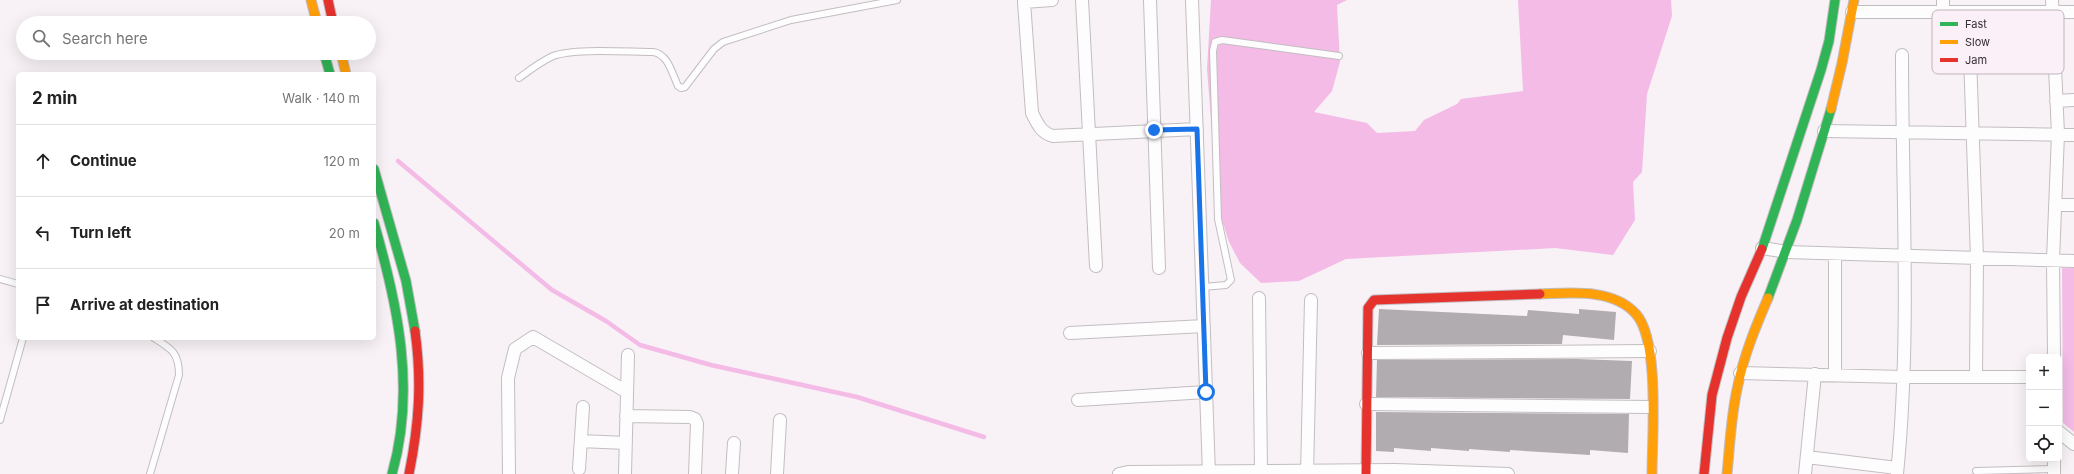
<!DOCTYPE html>
<html lang="en">
<head>
<meta charset="utf-8">
<style>
	body { margin:0; font-family:Inter,sans-serif; background:#f6f6f6; color:#222 }
	.controls { position:absolute; right:12px; bottom:12px; display:grid; overflow:hidden; border-radius:6px; box-shadow:0 4px 16px #0002 }
	.controls button { width:36px; height:36px; display:grid; place-items:center; padding:0; border:0; border-bottom:1px solid #e0e0e0; background:#fff; color:#222; font:20px sans-serif }
	.stop { position:absolute; width:12px; height:12px; margin:-9px; border:3px solid #1a73e8; border-radius:50%; background:#fff }
	.stop.end { background:#1a73e8; border-color:#fff; box-shadow:0 1px 4px #0008 }
	.list { margin:0; padding:0; list-style:none }
	h2 { display:flex; justify-content:space-between; align-items:center; height:52px; margin:0; padding:0 16px; font-size:17px }
	h2 small { font-size:13px; font-weight:400; color:#767676 }
	.list li { display:grid; grid-template-columns:26px 1fr auto; gap:12px; align-items:center; box-sizing:border-box; height:72px; padding:0 16px; border-top:1px solid #e0e0e0 }
	.list b { display:block; font-size:15px; white-space:nowrap }
	.list em { font-size:13px; font-style:normal; color:#767676 }
	.icon { flex:none; width:22px; height:22px; fill:none; stroke:currentColor; stroke-width:2; stroke-linecap:round; stroke-linejoin:round }
	.map { position:relative; flex:none; width:2074px; height:474px; overflow:hidden }
	.search { position:absolute; background:#fff; box-shadow:0 4px 16px #0002; left:16px; top:16px; width:360px; height:44px; display:flex; align-items:center; gap:10px; box-sizing:border-box; padding:0 14px; border-radius:22px; color:#767676; font-size:15px }
	.panel { position:absolute; background:#fff; box-shadow:0 4px 16px #0002; left:16px; top:72px; width:360px; height:268px; border-radius:6px }
	.map>svg:first-child { display:block }
	.water { fill:#f3bbe6 }
	.lines { fill:none; stroke-linecap:round; stroke-linejoin:round }
	.stream { stroke:#f3bbe6; stroke-width:4.5 }
	.building { fill:#b1acb0 }
	.lane-casing { stroke:#c2bdc1; stroke-width:8 }
	.street-casing { stroke:#c2bdc1; stroke-width:14 }
	.fast-casing { stroke:#c2bdc1; stroke-width:11 }
	.slow-casing { stroke:#c2bdc1; stroke-width:11 }
	.jam-casing { stroke:#c2bdc1; stroke-width:11 }
	.lane { stroke:#fefdfe; stroke-width:6 }
	.street { stroke:#fefdfe; stroke-width:12 }
	.fast { stroke:#30b455; stroke-width:9 }
	.slow { stroke:#ff9f0a; stroke-width:9 }
	.jam { stroke:#e5322d; stroke-width:9 }
	.route { stroke:#1a73e8; stroke-width:5 }
	.key { fill:#fbeff8; stroke:#bfb5bc; stroke-width:1 }
	.key-label { font-size:11px; fill:#332e31 }
</style>
</head>
<body>
<div class="map">
<svg width="2074" height="474" viewBox="0 0 2074 474">
	<rect width="100%" height="100%" fill="#f8f2f7"/>
	<path class="water" d="M1211 0H1347L1337 5 1340 62 1332 91 1314 112 1367 123 1377 133 1415 131 1424 120 1457 104 1461 99 1523 91 1518 0H1671L1672 16 1647 94 1642 172 1633 182 1635 220 1613 255 1555 248 1346 259 1299 281 1261 283 1240 263 1229 242 1218 208 1207 69Z
		M2062 268H2074V432L2063 423Z"/>
	<g class="lines">
		<path class="stream" d="M398 161 552 290 606 321 640 345 711 365 857 397 984 437"/>
	</g>
	<path class="building" d="M1379 309 1527 316 1528 310 1579 314V309L1616 312 1614 340 1563 335 1562 344 1377 345Z
		M1577 359 1632 361 1630 399 1376 397 1377 360Z
		M1376 412 1629 414 1628 453 1590 450V455L1510 450V452L1469 449V451L1431 448V451L1394 448V452L1376 451Z"/>
	<g class="lines">
		<defs>
			<path id="lane" d="M519 78C530 70 540 62 553 56 574 48 628 52 653 52 668 54 672 73 678 86L681 88 685 87 714 49 723 42 791 20 897 0
				M0 279 18 284
				M1203 287 1226 285 1231 280 1218 219 1213 51 1215 42 1222 40 1339 56
				M0 420 23 338
				M1976 471 2054 469
				M150 474 179 375C179 353 172 349 154 338"/>
			<path id="street" d="M1024 0V2L1052 0
				M1082 0 1096 266
				M1150 0 1159 268
				M1192 0 1209 474
				M1943 0V13
				M2052 0 2058 134 2053 260 2054 357
				M1024 2 1032 113C1037 123 1041 133 1053 136L1197 129
				M1852 12H2074
				M1970 56 1977 258 1976 376
				M2056 101 2074 100
				M1824 131 2074 135
				M2055 205H2074
				M1762 248 1787 252 2074 261
				M1835 254V375
				M1259 298 1261 471
				M1070 333 1204 326
				M1368 353 1650 351
				M1740 373 1904 377H2029
				M1078 400 1206 392
				M1366 404 1651 407
				M626 416 690 417 695 419 697 424 695 474
				M2059 432 2074 444
				M581 441 626 443
				M1807 457 1897 468
				M579 469 583 407
				M509 474 508 378 515 349 533 337 627 392
				M625 474 628 355
				M732 474 734 443
				M777 474 780 420
				M1119 474 1128 472 1395 470 1508 474
				M1307 474 1311 300
				M1805 474 1815 374
				M1897 474C1911 334 1902 195 1902 55
				M2054 474V459"/>
			<path id="fast" d="M324 53 330 74
				M374 169 406 281 415 331
				M374 223C398 305 416 390 392 474
				M1762 249 1821 70 1829 41 1835 0
				M1768 298 1797 220 1831 109"/>
			<path id="slow" d="M311 0 317 23
				M341 53 346 74
				M1831 109 1842 63 1854 0
				M1540 294C1571 293 1613 288 1636 314 1660 341 1652 438 1652 474
				M1727 474C1730 444 1731 414 1738 385 1744 355 1756 326 1768 298"/>
			<path id="jam" d="M328 0 333 23
				M409 474C419 424 422 382 415 331
				M1366 474 1368 308 1374 300 1540 294
				M1704 474 1712 395 1727 338 1741 297 1762 249"/>
		</defs>
		<use href="#lane" class="lane-casing"/>
		<use href="#street" class="street-casing"/>
		<use href="#fast" class="fast-casing"/>
		<use href="#slow" class="slow-casing"/>
		<use href="#jam" class="jam-casing"/>
		<use href="#lane" class="lane"/>
		<use href="#street" class="street"/>
		<use href="#fast" class="fast"/>
		<use href="#slow" class="slow"/>
		<use href="#jam" class="jam"/>
	</g>
	<g class="lines">
		<path class="route" d="M1154 130 1197 129 1206 392"/>
	</g>
	<rect x="1932" y="10" width="132" height="64" rx="6" class="key"/>
	<rect x="1940" y="22" width="18" height="4" fill="#30b455"/>
	<rect x="1940" y="40" width="18" height="4" fill="#ff9f0a"/>
	<rect x="1940" y="58" width="18" height="4" fill="#e5322d"/>
	<g class="key-label">
		<text x="1965" y="28">Fast</text>
		<text x="1965" y="46">Slow</text>
		<text x="1965" y="64">Jam</text>
	</g>
</svg>
<div class="controls">
<button>+</button>
<button>−</button>
<button><svg class="icon" aria-label="locate" viewBox="0 0 24 24"><circle cx="12" cy="12" r="6"/><path d="M12 2v4M12 18v4M2 12h4M18 12h4"/></svg></button>
</div>
<div class="stop" style="left:1206px;top:392px"></div>
<div class="stop end" style="left:1154px;top:130px"></div>
<div class="search"><svg class="icon" aria-label="search" viewBox="0 0 24 24"><circle cx="10" cy="10" r="6"/><path d="M15 15l6 6"/></svg>Search here</div>
<section class="panel">
<h2>2 min<small>Walk · 140 m</small></h2>
<ul class="list">
<li><svg class="icon" aria-label="ahead" viewBox="0 0 24 24"><path d="M12 20V5M6 11l6-6 6 6"/></svg><div><b>Continue</b></div><em>120 m</em></li>
<li><svg class="icon" aria-label="left" viewBox="0 0 24 24"><path d="M17 20v-9H6M10 6l-5 5 5 5"/></svg><div><b>Turn left</b></div><em>20 m</em></li>
<li><svg class="icon" aria-label="arrive" viewBox="0 0 24 24"><path d="M6 21V4h12l-3 4 3 4H6"/></svg><div><b>Arrive at destination</b></div></li>
</ul>
</section>
</div>
</body>
</html>
